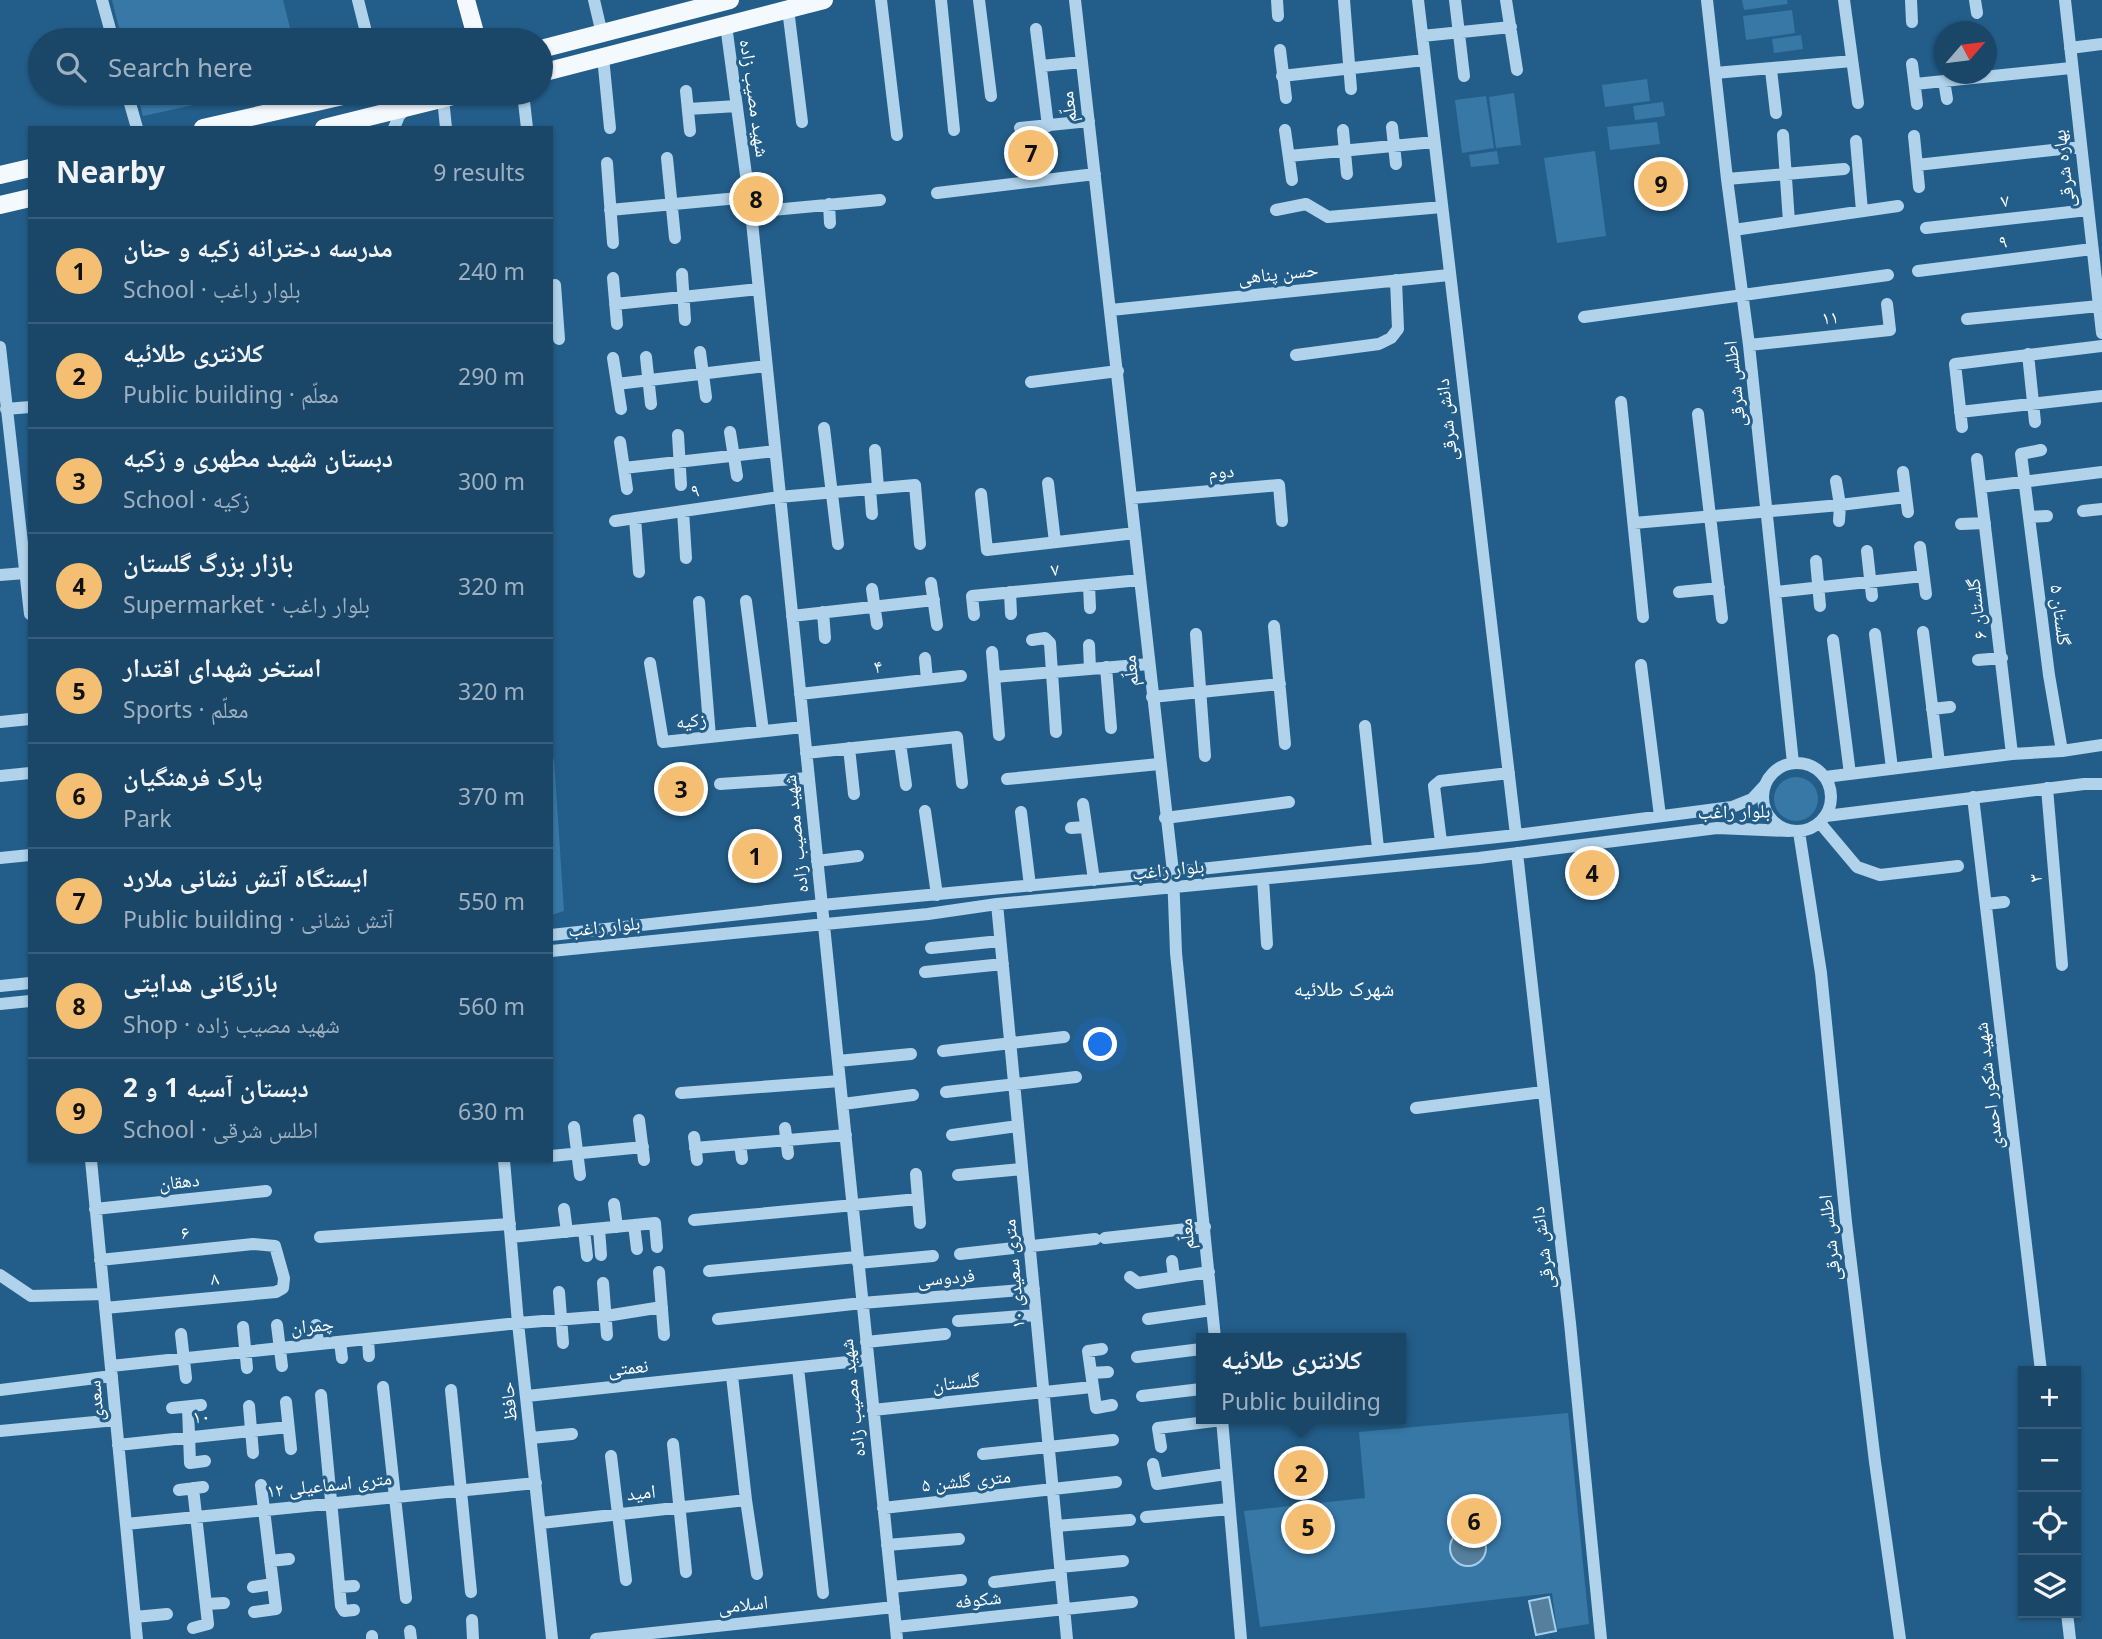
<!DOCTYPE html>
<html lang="en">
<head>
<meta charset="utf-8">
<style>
	body { margin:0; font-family:"Noto Sans","Noto Naskh Arabic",sans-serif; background:#234d6e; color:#f1f3f6 }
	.controls { position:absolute; right:21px; bottom:21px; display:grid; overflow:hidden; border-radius:0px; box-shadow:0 2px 5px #0004 }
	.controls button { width:63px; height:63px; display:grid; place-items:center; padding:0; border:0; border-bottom:2px solid #385e7c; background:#1a4668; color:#f1f3f6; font:35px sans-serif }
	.compass { position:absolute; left:1934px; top:21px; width:63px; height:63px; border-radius:50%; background:#1a4668; box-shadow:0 2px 5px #0004; rotate:62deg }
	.you { position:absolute; left:1101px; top:1045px; width:24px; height:24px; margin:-18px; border:5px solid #fff; border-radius:50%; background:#1a73e8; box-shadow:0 0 0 10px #1a73e833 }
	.badge { display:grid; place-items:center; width:46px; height:46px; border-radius:50%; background:#f5bf73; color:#111; font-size:23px; font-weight:700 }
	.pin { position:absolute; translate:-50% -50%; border:4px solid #fff; box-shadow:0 2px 7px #0006 }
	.popup { position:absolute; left:1196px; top:1333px; width:210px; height:91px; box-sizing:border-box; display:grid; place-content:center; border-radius:0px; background:#1a4668; filter:drop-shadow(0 2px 5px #0005); font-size:23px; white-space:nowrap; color:#9fb1c0 }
	.popup b { font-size:26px; color:#f1f3f6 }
	.popup::after { content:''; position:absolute; left:50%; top:100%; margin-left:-14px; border:14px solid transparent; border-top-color:#1a4668 }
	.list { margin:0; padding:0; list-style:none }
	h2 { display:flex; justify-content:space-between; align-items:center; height:91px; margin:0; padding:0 28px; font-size:30px }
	h2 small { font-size:23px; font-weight:400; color:#9fb1c0 }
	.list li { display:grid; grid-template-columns:46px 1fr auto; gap:21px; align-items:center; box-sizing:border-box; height:105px; padding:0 28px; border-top:2px solid #385e7c }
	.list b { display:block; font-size:26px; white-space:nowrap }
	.list p { margin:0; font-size:23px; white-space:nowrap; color:#9fb1c0 }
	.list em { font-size:23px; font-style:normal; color:#9fb1c0 }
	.icon { flex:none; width:38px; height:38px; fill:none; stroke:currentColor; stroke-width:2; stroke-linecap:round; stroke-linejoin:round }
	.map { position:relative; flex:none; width:2102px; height:1639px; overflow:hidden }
	.search { position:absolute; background:#1a4668; box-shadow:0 2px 5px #0004; left:28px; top:28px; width:525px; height:77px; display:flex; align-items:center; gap:18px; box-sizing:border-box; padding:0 24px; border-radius:38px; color:#9fb1c0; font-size:26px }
	.panel { position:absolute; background:#1a4668; box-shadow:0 2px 5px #0004; left:28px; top:126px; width:525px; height:1036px; border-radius:0px }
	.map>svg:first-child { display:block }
	.green { fill:#3778a7 }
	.water { fill:#567f9d; stroke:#a4cfeb; stroke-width:2 }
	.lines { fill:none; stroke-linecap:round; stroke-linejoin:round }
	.minor { stroke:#b0d2ea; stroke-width:12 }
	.major { stroke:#f4f9fe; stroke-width:18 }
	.labels { text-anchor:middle; stroke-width:6; stroke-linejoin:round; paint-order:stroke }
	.street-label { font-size:19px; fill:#fff; stroke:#235e8a }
	.neighbourhood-label { font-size:21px; fill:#fff; stroke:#235e8a }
</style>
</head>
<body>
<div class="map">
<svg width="2102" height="1639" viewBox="0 0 2102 1639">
	<rect width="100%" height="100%" fill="#235e8a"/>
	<path class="green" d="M112 0H283L293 40H122Z
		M1742 0H1787L1788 4 1744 10Z
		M1792 10 1795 33 1746 40 1743 16Z
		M1801 35 1803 49 1774 53 1772 39Z
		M1647 79 1650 101 1605 107 1602 85Z
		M137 93H249L143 116Z
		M1514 93 1521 145 1496 148 1489 97Z
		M1486 96 1494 148 1462 153 1455 100Z
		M1663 102 1665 116 1635 120 1633 106Z
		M1657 122 1660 144 1610 150 1607 127Z
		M1497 151 1499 164 1471 167 1469 155Z
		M1595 151 1606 236 1557 243 1544 158Z
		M554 759 564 911 551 915V760Z
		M1774 799a22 22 0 1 1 44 0a22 22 0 1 1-44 0Z
		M1568 1413 1589 1624 1557 1629 1552 1593 1260 1627 1244 1511 1365 1498 1359 1432Z"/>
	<path class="water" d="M1450 1548a18 18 0 1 1 36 0a18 18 0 1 1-36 0Z
		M1549 1597 1556 1631 1536 1635 1529 1601Z"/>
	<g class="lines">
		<path class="minor" d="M102 0 113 40
			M358 0 368 40
			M594 0 602 34
			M881 0 897 135
			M941 0 954 130
			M979 0 991 96
			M1075 0 1173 872 1176 953 1215 1338
			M1277 0 1278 16
			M1344 0 1351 89
			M1418 0 1516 835
			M1455 0 1464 76
			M1506 0 1517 70
			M1707 0 1727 179 1749 345 1793 763
			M1844 0 1858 103
			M1911 0 1912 22
			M1975 0 1977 13
			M2065 0 2102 333
			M788 9 802 122
			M726 25 751 212 897 1639
			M1036 29 1048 126
			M1422 36 1511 27
			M2070 48 2102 44
			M1280 50 1286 98
			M603 57 610 128
			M1912 64 1917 104
			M1041 66 1082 62
			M1771 70 1776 113
			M1715 73 1852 61
			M1282 76 1424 60
			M1944 81 1947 99
			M1915 84 2071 68
			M686 91 690 131
			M127 93 137 128
			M523 93 527 128
			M443 98 446 128
			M688 109 737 106
			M1392 127 1396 164
			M394 128 399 116 406 108
			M1020 128 1089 121
			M1285 130 1292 180
			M1343 130 1347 174
			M1783 135 1789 222
			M1914 136 1919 187
			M1856 141 1862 211
			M1289 156 1434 142
			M667 158 675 238
			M607 163 613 243
			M1917 165 2080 147
			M1727 179 1844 169
			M937 193 1095 174
			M829 204 830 223
			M610 210 749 197
			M1276 210 1306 204 1328 217 1442 207
			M751 212 880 200
			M1926 228 2088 210
			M1734 230 1898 206
			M1918 271 2092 249
			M682 274 685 320
			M613 278 617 324
			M555 285 559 339
			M615 304 759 289
			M1111 310 1449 275
			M1584 317 1888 275
			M1967 319 2099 306
			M1749 345 1890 330 1887 304
			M0 347 30 614
			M700 352 706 397
			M2028 354 2035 422
			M1296 355 1379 344 1391 338 1398 329 1396 280
			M646 357 651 404
			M613 358 621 409
			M1031 382 1118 371
			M617 384 766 366
			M1621 402 1643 617
			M6 409 30 407
			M1960 412 2102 396
			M1698 414 1722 618
			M1962 427 1955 364 2102 346
			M824 428 838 544
			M730 432 737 476
			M678 435 681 485
			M620 442 627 489
			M875 450 878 488
			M2041 450 2021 454 2049 675 2062 751
			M1977 459 2012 754
			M624 468 775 451
			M1903 472 1908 512
			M1836 481 1840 505 1839 521
			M1048 483 1055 542
			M1981 487 2102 472
			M870 489 872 514
			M981 494 987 550 1135 533
			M1132 498 1279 485 1282 521
			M683 511 686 558
			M2083 511 2102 509
			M2029 517 2047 516
			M635 518 639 572
			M615 521 779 497 915 485 920 544
			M1634 523 1840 505 1906 497
			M1961 524 1985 523
			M1920 547 1926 594
			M1867 551 1872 596
			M1816 561 1820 606
			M0 575 25 573
			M931 583 937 625
			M1089 585 1090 608
			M872 589 877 624
			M1010 592 1011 614
			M1679 592 1719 588
			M1776 592 1923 576
			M746 601 763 731
			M699 602 710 737
			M823 612 825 638
			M974 615 972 596 1140 580
			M792 616 934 600
			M1274 626 1285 744
			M1923 632 1939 763
			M1196 634 1205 756
			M1875 634 1892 768
			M1032 640 1045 638 1050 643 1056 732
			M1833 640 1850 774
			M1089 645 1090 669
			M992 652 999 735
			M925 658 927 680
			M1978 660 2002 658
			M650 663 663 742 803 727
			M1641 665 1660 816
			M1106 667 1111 728
			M994 677 1149 664
			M800 694 961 676
			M1152 697 1280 684
			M1932 709 1950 707
			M0 722 30 719
			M1365 726 1378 848
			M900 743 906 785
			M849 748 854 794
			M806 753 957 737 962 783
			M1763 797a34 34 0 1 1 68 0a34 34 0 1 1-68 0Z
			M0 776 30 773
			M1825 777 2012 754 2062 751 2102 745
			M1007 779 1159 764
			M720 784 809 778
			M2047 788 2062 965
			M1973 797 2041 1371
			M1083 804 1094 880
			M925 811 937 895
			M1021 812 1030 886
			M1826 816 2084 784H2102
			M1165 818 1289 802
			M1820 823 1857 867 1880 875 1958 866
			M1071 828 1086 827
			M1799 832 1821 973 1846 1222 1875 1462 1900 1639
			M1441 842 1434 786 1440 781 1509 773
			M1517 853 1570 1323 1601 1639
			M0 858 30 855
			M817 861 858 856
			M1263 879 1267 944
			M997 904 1067 1639
			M1986 904 2004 902
			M551 935 822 905 1173 872 1516 835 1732 807 1752 799 1765 785
			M931 948 1000 941
			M551 951 928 914 997 904 1479 858 1717 828 1789 831
			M925 972 1003 964
			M0 986 30 983
			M0 1004 30 1001
			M943 1051 1064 1037
			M838 1061 911 1054
			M946 1092 1076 1077
			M681 1093 840 1081
			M843 1104 913 1095
			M1416 1108 1543 1092
			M639 1120 644 1160
			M574 1127 580 1175
			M785 1128 788 1154
			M952 1135 1018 1126
			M694 1137 697 1160
			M740 1144 742 1159
			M695 1148 846 1135
			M551 1156 643 1147
			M91 1160 137 1639
			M504 1160 518 1323 552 1639
			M916 1174 920 1223
			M958 1175 1022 1169
			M614 1204 617 1227
			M95 1209 266 1191
			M564 1209 567 1232
			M694 1220 918 1199
			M634 1225 637 1249
			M599 1229 601 1255
			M584 1230 587 1256
			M320 1237 510 1224
			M511 1237 655 1223 657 1247
			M1105 1238 1205 1227
			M960 1254 1095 1239
			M100 1260 253 1244 275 1246 284 1278 283 1288 276 1292 105 1308
			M1172 1261 1174 1277
			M858 1263 933 1256
			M709 1271 857 1257
			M659 1272 664 1335
			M0 1275 31 1296 104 1294
			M1130 1277 1138 1283 1209 1272
			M603 1283 607 1335
			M559 1292 563 1343
			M718 1319 862 1303 1034 1289
			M1148 1319 1212 1310
			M958 1321 1036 1315
			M277 1325 282 1366
			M316 1325 318 1344
			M243 1327 247 1368
			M181 1334 186 1378
			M368 1339 369 1356
			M340 1342 342 1358
			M866 1342 945 1334
			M1102 1349 1088 1351 1096 1408 1112 1405
			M1137 1357 1201 1349
			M111 1366 518 1323 606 1316 662 1307
			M798 1368 823 1593
			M1091 1373 1108 1372
			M732 1376 746 1500 757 1574
			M383 1387 406 1598
			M0 1390 112 1376
			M451 1390 471 1592
			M321 1395 341 1606 344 1611 354 1610
			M527 1396 867 1360
			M1142 1396 1201 1389
			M286 1402 291 1449
			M249 1406 253 1453
			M188 1407 190 1463 205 1461
			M172 1408 201 1405
			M873 1410 1092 1387
			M1222 1419 1241 1639
			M0 1431 116 1420
			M531 1438 572 1434
			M673 1444 686 1572
			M118 1445 288 1427
			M1161 1447 1158 1428 1222 1420
			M983 1454 1113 1440
			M611 1456 626 1580
			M1153 1464 1157 1484 1226 1474
			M193 1488 208 1624 193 1628
			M179 1490 203 1487
			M883 1508 1116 1482
			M1146 1517 1229 1509
			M541 1523 746 1500
			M126 1524 536 1483
			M1056 1526 1130 1520
			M887 1545 959 1539
			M270 1561 289 1559
			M1060 1567 1123 1561
			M994 1582 1061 1574
			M253 1587 273 1584
			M339 1587 354 1586
			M892 1587 961 1580
			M206 1604 224 1603
			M254 1612 276 1609 261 1485
			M2067 1613 2070 1639
			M135 1617 167 1614
			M472 1620 473 1639
			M896 1627 1132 1602
			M410 1631 411 1639
			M372 1636V1639
			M596 1639 894 1607"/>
		<path class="major" d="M466 0 477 40
			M541 49 730 0
			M541 73 824 0
			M203 128 356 93
			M324 128 465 93
			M0 175 30 168
			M0 205 30 198"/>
	</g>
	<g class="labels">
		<g class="street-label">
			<text transform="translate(755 98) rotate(82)" y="7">شهید مصیب زاده</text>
			<text transform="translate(1068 107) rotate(-97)" y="7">معلّم</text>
			<text transform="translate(2063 169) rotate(-97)" y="7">بهاره شرقی</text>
			<text transform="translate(2005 200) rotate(-7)" y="7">۷</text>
			<text transform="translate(2003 241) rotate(-7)" y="7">۹</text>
			<text transform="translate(1278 273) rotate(-6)" y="7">حسن پناهی</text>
			<text transform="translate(1830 317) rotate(-6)" y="7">۱۱</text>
			<text transform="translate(1734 384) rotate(-96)" y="7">اطلس شرقی</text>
			<text transform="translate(1446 420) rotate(-96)" y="7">دانش شرقی</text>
			<text transform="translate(1221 471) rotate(-5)" y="7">دوم</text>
			<text transform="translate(695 490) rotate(-8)" y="7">۹</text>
			<text transform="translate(1055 569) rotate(-5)" y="7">۷</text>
			<text transform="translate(1976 609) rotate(-97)" y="7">گلستان ۶</text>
			<text transform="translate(2061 615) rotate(83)" y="7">گلستان ۵</text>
			<text transform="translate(878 666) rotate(-7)" y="7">۴</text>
			<text transform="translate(1130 671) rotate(-96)" y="7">معلّم</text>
			<text transform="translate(691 720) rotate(-6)" y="7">زکیه</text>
			<text transform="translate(1734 811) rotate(-1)" y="7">بلوار راغب</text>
			<text transform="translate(795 834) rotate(-96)" y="7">شهید مصیب زاده</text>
			<text transform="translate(1168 869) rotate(-6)" y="7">بلوار راغب</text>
			<text transform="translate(2035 878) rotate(-95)" y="7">۳</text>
			<text transform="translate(604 926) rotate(-6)" y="7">بلوار راغب</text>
			<text transform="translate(1988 1086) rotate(-97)" y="7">شهید شکور احمدی</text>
			<text transform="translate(179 1181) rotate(-6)" y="7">دهقان</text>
			<text transform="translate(185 1232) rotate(-6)" y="7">۶</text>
			<text transform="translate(1186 1234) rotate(-95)" y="7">معلّم</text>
			<text transform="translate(1829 1238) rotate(-96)" y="7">اطلس شرقی</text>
			<text transform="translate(1542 1248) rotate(-97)" y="7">دانش شرقی</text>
			<text transform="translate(1013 1274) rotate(-95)" y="7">۱۰ متری سعیدی</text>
			<text transform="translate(946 1277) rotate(-5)" y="7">فردوسی</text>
			<text transform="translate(215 1278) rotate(-5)" y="7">۸</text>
			<text transform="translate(312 1325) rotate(-6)" y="7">چمران</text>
			<text transform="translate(628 1367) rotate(-6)" y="7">نعمتی</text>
			<text transform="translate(956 1382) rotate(-6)" y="7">گلستان</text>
			<text transform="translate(852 1398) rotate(-96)" y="7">شهید مصیب زاده</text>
			<text transform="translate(95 1401) rotate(-95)" y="7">سعدی</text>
			<text transform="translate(508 1402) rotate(-96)" y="7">حافظ</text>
			<text transform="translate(201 1416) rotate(-6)" y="7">۱۰</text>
			<text transform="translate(966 1480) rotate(-6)" y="7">۵ متری گلشن</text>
			<text transform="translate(329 1484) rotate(-6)" y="7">۱۲ متری اسماعیلی</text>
			<text transform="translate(641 1492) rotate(-6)" y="7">امید</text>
			<text transform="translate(978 1599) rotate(-6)" y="7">شکوفه</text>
			<text transform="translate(743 1604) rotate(-6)" y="7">اسلامی</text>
		</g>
		<g class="neighbourhood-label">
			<text x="1344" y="996">شهرک طلائیه</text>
		</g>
	</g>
</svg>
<div class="controls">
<button>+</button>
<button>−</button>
<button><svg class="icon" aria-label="locate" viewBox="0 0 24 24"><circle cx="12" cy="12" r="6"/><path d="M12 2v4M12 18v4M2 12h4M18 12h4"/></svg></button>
<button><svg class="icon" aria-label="layers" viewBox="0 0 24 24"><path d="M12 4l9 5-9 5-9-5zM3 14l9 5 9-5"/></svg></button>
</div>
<svg class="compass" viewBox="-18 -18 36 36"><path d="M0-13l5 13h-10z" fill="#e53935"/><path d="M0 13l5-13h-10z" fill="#9fb1c0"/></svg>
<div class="you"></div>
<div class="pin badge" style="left:755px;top:856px">1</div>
<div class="pin badge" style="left:1301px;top:1473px">2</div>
<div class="popup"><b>کلانتری طلائیه</b>Public building</div>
<div class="pin badge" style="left:681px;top:789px">3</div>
<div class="pin badge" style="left:1592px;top:873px">4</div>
<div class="pin badge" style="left:1308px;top:1527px">5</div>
<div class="pin badge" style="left:1474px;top:1521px">6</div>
<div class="pin badge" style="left:1031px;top:153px">7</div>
<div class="pin badge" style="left:756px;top:199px">8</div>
<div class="pin badge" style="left:1661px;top:184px">9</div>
<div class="search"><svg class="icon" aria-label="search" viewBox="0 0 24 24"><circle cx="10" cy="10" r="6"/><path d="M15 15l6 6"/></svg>Search here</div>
<section class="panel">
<h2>Nearby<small>9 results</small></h2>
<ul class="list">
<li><span class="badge">1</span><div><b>مدرسه دخترانه زکیه و حنان</b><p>School · بلوار راغب</p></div><em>240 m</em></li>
<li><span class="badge">2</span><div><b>کلانتری طلائیه</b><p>Public building · معلّم</p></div><em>290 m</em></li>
<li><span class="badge">3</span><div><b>دبستان شهید مطهری و زکیه</b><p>School · زکیه</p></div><em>300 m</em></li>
<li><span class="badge">4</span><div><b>بازار بزرگ گلستان</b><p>Supermarket · بلوار راغب</p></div><em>320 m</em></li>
<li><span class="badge">5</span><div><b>استخر شهدای اقتدار</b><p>Sports · معلّم</p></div><em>320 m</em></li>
<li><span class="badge">6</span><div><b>پارک فرهنگیان</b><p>Park</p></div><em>370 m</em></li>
<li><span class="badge">7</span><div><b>ایستگاه آتش نشانی ملارد</b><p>Public building · آتش نشانی</p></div><em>550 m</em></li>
<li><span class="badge">8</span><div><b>بازرگانی هدایتی</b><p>Shop · شهید مصیب زاده</p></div><em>560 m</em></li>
<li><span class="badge">9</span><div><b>دبستان آسیه 1 و 2</b><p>School · اطلس شرقی</p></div><em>630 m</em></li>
</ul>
</section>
</div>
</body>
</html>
